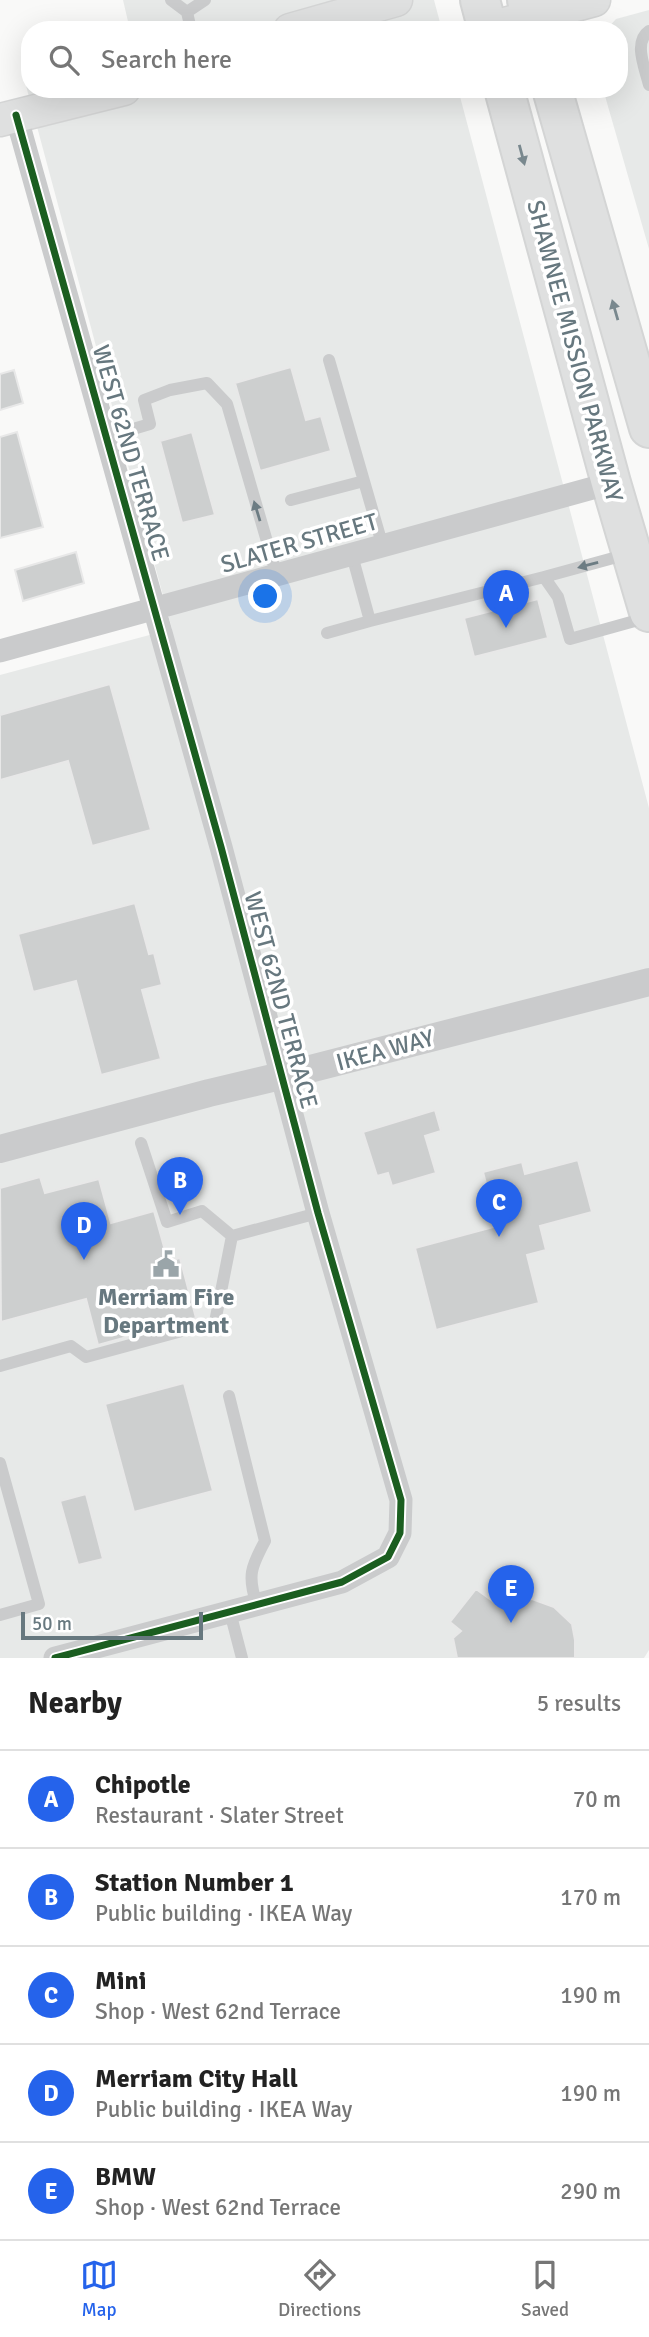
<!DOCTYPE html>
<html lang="en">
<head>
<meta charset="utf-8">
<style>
	body { margin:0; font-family:Signika,sans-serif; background:#f2f2f2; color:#222 }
	.scale { position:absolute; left:21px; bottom:18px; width:182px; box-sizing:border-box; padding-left:7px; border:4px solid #67787f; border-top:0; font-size:19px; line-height:24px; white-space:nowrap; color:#67787f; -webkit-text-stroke:5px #fff; paint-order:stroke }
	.you { position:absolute; left:266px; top:597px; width:24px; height:24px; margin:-18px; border:5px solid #fff; border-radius:50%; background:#1a73e8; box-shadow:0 0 0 10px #1a73e833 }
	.badge { display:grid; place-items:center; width:46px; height:46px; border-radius:50%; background:#2563eb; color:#fff; font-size:23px; font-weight:700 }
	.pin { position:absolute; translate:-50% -58px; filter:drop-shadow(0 2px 4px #0008) }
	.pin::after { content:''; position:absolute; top:37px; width:24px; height:21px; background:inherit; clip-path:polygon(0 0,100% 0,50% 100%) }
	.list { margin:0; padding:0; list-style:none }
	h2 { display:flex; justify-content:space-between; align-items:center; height:91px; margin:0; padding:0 28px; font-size:30px }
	h2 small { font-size:23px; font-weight:400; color:#767676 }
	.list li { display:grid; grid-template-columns:46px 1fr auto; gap:21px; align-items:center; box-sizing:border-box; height:98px; padding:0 28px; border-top:2px solid #e0e0e0 }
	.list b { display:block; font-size:26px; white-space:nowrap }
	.list p { margin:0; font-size:23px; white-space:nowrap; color:#767676 }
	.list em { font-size:23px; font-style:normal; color:#767676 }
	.icon { flex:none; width:38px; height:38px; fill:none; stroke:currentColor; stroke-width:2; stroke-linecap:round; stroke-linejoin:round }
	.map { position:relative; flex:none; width:649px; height:1658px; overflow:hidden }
	.search { position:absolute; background:#fff; box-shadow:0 7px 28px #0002; left:21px; right:21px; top:21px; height:77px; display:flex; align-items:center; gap:18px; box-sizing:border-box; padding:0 24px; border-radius:28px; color:#767676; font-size:26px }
	.sheet { height:581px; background:#fff }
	nav { display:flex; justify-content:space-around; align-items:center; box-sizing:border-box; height:98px; border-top:2px solid #e0e0e0; background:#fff; font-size:19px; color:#767676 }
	nav a { display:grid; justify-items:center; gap:4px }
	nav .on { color:#2563eb }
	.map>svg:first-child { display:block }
	.built { fill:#e7e9e8 }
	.building { fill:#cdcfcf; stroke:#e8e8e8; stroke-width:2 }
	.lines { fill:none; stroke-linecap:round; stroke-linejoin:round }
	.secondary-casing { stroke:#d4d5d5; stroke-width:35 }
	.trunk-casing { stroke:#d4d5d5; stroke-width:42 }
	.service { stroke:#cacbcc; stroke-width:12 }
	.minor { stroke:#cacbcc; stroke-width:23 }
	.tertiary { stroke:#cacbcc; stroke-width:28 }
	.secondary { stroke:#dfe0e0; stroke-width:32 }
	.trunk { stroke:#dfe0e0; stroke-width:38 }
	.cycleway-casing { stroke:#fff; stroke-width:11 }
	.cycleway { stroke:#1b5e20; stroke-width:7 }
	.oneway { fill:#79888e }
	.oneway2 { fill:#6c7c83 }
	.labels { text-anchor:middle; stroke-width:7; stroke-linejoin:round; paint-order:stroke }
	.street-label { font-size:24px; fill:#67787f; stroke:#fff }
	.poi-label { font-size:24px; font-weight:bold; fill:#67787f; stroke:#fff }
</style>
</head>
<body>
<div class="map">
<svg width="649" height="1658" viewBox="0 0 649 1658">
	<rect width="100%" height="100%" fill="#f9f9f8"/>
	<path class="built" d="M123 0H434L442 30H130Z
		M649 10V249L603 89H619V30H606L616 19Z
		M30 80V89H458L649 808V1650L644 1658H0V675L172 629 25 82Z"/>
	<path class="building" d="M291 367 306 420 321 416 331 451 260 471 235 383Z
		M14 370 23 403 0 410V374Z
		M17 432 43 527 0 538V437Z
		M192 432 215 515 182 523 160 441Z
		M76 552 84 583 23 601 15 570Z
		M538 599 548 638 474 657 464 618Z
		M110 684 151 830 92 846 68 761 0 780V715Z
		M135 903 149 954 154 953 162 985 142 990 161 1059 101 1075 76 981 33 992 18 934Z
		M435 1110 441 1131 425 1136 436 1173 392 1186 388 1173 377 1176 363 1132Z
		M578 1160 592 1212 540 1226 546 1250 527 1255 539 1303 436 1330 415 1248 497 1226 483 1172 522 1162 525 1174Z
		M40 1177 45 1193 99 1179 111 1223 154 1211 168 1261 180 1258 196 1318 98 1345 86 1299 1 1322 0 1188Z
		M184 1383 213 1491 134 1512 105 1404Z
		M86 1494 103 1559 78 1565 60 1501Z
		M476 1589 501 1607 508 1603 532 1599 554 1607 572 1624 575 1640V1658H457L453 1638 461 1631 450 1622Z"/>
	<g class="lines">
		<defs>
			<path id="secondary" d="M290 30 396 0
				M482 30 594 0
				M0 120 124 89"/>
			<path id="trunk" d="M480 0 488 30
				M527 0 535 30
				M504 89 611 483 649 612
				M552 89 649 428"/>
		</defs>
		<use href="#secondary" class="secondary-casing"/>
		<use href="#trunk" class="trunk-casing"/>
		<path class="service" d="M171 0 187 12 191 30
			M187 12 205 0
			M649 31C633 42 645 68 649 85
			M329 360 383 547
			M106 437 150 424 144 400 170 390 207 383 227 404 277 576
			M291 500 364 481
			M352 555 370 621 544 577 558 597 570 639 649 617
			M544 577 628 554
			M327 633 370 621
			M141 1143 167 1222 202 1211 232 1236
			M0 1366 71 1346 86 1357 215 1322 232 1236 318 1213
			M229 1396 265 1541C251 1567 247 1576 257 1605
			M0 1463 39 1604 0 1615
			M230 1612 242 1658"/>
		<path class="minor" d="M16 115 221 847 318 1213 401 1500 400 1533 388 1557 342 1582 55 1658
			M0 651 611 483"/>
		<path class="tertiary" d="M0 1149 209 1093 306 1070 649 982"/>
		<use href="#secondary" class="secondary"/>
		<use href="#trunk" class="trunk"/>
		<defs>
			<path id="cycleway" d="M16 115 221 847 318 1213 401 1500 400 1533 388 1557 342 1582 55 1658"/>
		</defs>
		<use href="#cycleway" class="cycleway-casing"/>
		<use href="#cycleway" class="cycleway"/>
	</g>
	<defs><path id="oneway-solid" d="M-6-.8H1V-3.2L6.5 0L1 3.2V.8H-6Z" transform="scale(1.75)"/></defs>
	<g class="oneway">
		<use href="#oneway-solid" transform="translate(522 155) rotate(75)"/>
		<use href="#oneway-solid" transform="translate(615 310) rotate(-106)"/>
	</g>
	<g class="oneway2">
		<use href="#oneway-solid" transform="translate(257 511) rotate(-107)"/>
		<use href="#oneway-solid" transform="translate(588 565) rotate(165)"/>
	</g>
	<defs>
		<symbol id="civic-bare" viewBox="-9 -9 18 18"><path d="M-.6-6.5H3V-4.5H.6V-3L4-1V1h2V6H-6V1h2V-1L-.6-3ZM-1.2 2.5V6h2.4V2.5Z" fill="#9aa5a9" stroke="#fff" stroke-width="2.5" paint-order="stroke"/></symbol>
	</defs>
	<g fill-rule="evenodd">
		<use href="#civic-bare" x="147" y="1245" width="38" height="38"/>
	</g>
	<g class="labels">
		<g class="street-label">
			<text transform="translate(575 351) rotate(75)" y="8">SHAWNEE MISSION PARKWAY</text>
			<text transform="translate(131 453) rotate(74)" y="8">WEST 62ND TERRACE</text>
			<text transform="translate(299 543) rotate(-16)" y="8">SLATER STREET</text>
			<text transform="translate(281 1000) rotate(75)" y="8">WEST 62ND TERRACE</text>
			<text transform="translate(385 1050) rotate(-15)" y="8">IKEA WAY</text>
		</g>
		<g class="poi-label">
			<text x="166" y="1305">Merriam Fire<tspan x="166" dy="28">Department</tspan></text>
		</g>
	</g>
</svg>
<div class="scale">50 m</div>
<div class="you"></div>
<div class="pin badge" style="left:506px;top:628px">A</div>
<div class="pin badge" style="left:180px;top:1215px">B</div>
<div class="pin badge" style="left:499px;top:1237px">C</div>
<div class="pin badge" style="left:84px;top:1260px">D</div>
<div class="pin badge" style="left:511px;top:1623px">E</div>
<div class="search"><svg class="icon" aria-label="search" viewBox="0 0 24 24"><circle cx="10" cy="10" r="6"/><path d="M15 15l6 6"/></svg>Search here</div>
</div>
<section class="sheet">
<h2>Nearby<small>5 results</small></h2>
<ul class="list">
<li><span class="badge">A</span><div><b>Chipotle</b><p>Restaurant · Slater Street</p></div><em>70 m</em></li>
<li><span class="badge">B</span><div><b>Station Number 1</b><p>Public building · IKEA Way</p></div><em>170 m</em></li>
<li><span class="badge">C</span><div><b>Mini</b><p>Shop · West 62nd Terrace</p></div><em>190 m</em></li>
<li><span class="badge">D</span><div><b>Merriam City Hall</b><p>Public building · IKEA Way</p></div><em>190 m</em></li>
<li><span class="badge">E</span><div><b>BMW</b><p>Shop · West 62nd Terrace</p></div><em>290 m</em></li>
</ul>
</section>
<nav>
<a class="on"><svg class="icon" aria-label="map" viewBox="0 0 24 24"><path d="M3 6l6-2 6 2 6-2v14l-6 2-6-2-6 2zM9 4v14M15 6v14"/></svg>Map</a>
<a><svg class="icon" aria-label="directions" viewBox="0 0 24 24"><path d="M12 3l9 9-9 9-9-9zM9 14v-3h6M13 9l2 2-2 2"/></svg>Directions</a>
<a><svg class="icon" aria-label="saved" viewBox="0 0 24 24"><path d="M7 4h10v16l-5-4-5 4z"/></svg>Saved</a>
</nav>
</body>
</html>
